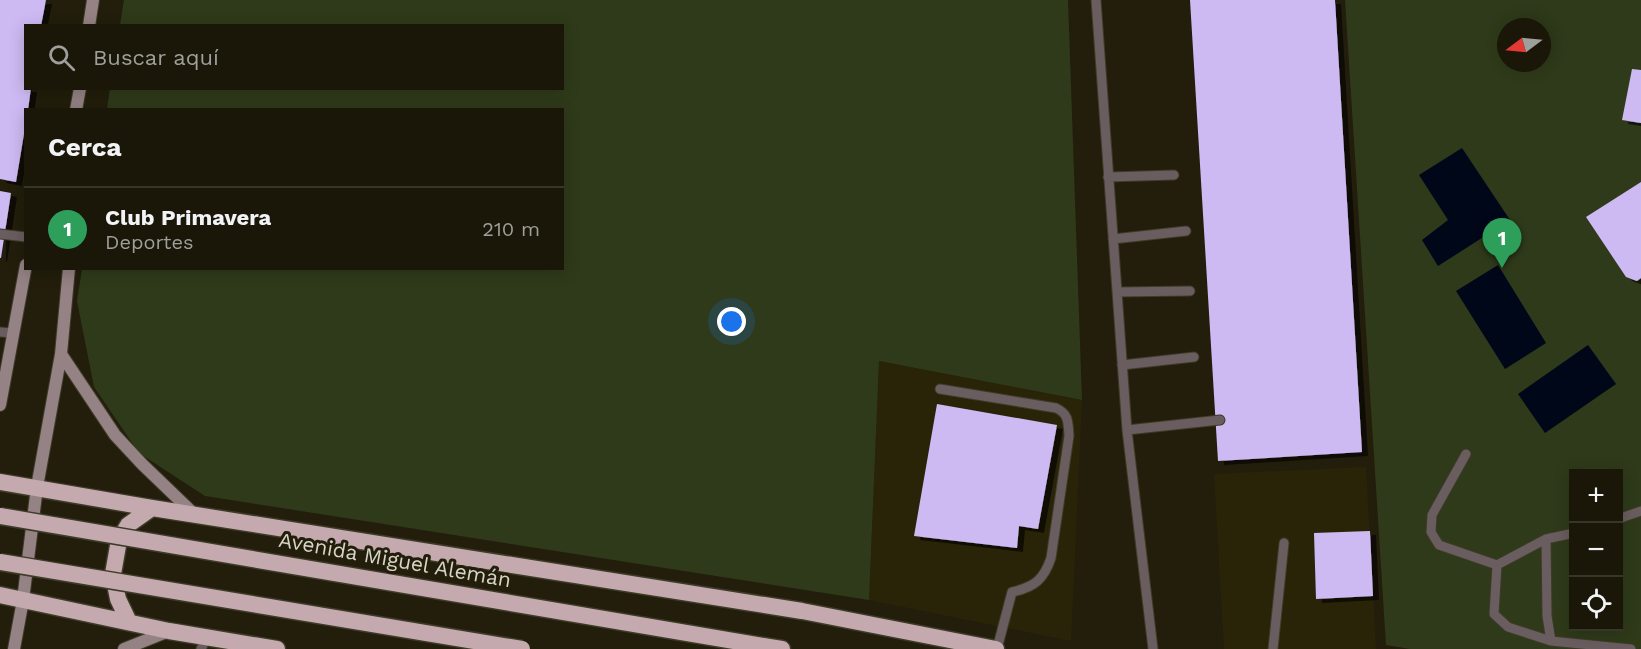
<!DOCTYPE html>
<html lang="es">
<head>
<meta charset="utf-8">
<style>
	body { margin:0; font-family:"Work Sans",sans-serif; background:#231f12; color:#f1f3f6 }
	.controls { position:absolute; right:18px; bottom:18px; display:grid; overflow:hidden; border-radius:0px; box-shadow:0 3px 15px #0003 }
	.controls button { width:54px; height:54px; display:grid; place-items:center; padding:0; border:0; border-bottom:2px solid #383529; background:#1a1608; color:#f1f3f6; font:30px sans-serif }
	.compass { position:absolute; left:1497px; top:18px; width:54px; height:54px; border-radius:50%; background:#1a1608; box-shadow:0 3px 15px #0003; rotate:254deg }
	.you { position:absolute; left:732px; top:322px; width:21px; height:21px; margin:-15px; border:4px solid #fff; border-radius:50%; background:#1a73e8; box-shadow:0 0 0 9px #1a73e833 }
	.badge { display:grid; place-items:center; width:39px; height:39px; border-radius:50%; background:#7c3aed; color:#fff; font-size:20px; font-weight:700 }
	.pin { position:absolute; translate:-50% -50px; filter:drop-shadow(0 2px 3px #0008) }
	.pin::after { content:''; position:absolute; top:32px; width:21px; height:18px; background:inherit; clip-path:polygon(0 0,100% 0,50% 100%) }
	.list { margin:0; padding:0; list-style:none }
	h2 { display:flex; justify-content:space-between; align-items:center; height:78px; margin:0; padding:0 24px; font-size:26px }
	h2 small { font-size:20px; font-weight:400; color:#9f9f9c }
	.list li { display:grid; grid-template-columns:39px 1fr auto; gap:18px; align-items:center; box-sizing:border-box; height:84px; padding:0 24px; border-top:2px solid #383529 }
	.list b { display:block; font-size:22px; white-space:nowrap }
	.list p { margin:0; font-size:20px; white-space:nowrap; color:#9f9f9c }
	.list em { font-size:20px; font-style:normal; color:#9f9f9c }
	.icon { flex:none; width:33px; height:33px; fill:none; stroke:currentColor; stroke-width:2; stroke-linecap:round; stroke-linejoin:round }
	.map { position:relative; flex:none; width:1641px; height:649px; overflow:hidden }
	.search { position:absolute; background:#1a1608; box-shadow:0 3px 15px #0003; left:24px; top:24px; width:540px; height:66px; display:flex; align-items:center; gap:15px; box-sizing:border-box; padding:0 21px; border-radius:0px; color:#9f9f9c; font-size:22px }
	.panel { position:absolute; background:#1a1608; box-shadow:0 3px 15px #0003; left:24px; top:108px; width:540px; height:162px; border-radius:0px }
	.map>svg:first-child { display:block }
	.built { fill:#292408 }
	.green { fill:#2f3a1a; fill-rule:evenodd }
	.water { fill:#000719 }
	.building { fill:#cdbaf3; filter:url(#shadow) }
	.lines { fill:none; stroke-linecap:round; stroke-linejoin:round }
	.service-casing { stroke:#3f3b29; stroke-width:11 }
	.secondary-casing { stroke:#3f3b29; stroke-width:14 }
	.trunk-casing { stroke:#3f3b29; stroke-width:19 }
	.service { stroke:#695d5f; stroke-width:9 }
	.secondary { stroke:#948284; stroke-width:12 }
	.trunk { stroke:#c4aaae; stroke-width:16 }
	.trunk-bridge-casing { stroke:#3f3b29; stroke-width:19; stroke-linecap:butt }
	.trunk-bridge { stroke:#c4aaae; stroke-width:16 }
	.labels { text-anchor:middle; stroke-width:6; stroke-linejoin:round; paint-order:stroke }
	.street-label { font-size:21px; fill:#d7d4c8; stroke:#221e0b }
</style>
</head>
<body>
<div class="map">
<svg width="1641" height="649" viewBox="0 0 1641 649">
	<defs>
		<filter id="shadow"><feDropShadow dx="6" dy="4" stdDeviation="0" flood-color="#0009"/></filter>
	</defs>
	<rect width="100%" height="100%" fill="#221e0b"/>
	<path class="built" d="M879 361 1082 400 1071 641 869 600Z
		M1366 467 1376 649H1224L1214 474Z"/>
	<path class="green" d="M124 0H1068L1082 400 879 361 869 600 205 496 139 453 94 387 77 301 82 269 562 268V110L107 109 110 88H562V26L120 25Z
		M1345 0H1641V649H1410L1386 645ZM1506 27H1542V63H1506ZM1574 474H1618V626H1574Z"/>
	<path class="water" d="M1462 148 1510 220 1438 266 1422 240 1448 220 1419 175Z
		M1498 265 1546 343 1505 369 1456 291Z
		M1588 345 1616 384 1545 433 1518 394Z"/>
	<path class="building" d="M0 0H46L41 26H26V88H31L28 110H26V122L16 182 0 179Z
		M1190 0H1335L1362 452 1218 461Z
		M1632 69 1641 70V123L1622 120Z
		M1641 182V278L1637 281 1626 277 1586 217Z
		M0 191 11 193 1 258H0Z
		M937 404 1057 425 1038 529 1019 526 1017 548 914 536Z
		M1370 531 1373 596 1316 599 1314 533Z"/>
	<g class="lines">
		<defs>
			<path id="service" d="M1096 0 1127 430 1153 649
				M1108 177 1174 175
				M0 234 26 237
				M1113 239 1186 231
				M1117 292 1190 291
				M0 332 13 333
				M1122 365 1194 357
				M940 389 1056 408C1069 414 1068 422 1069 436L1051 558C1044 579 1035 587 1012 592L997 649
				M1127 430 1220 420
				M1466 454 1432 515 1431 532 1439 545 1497 565 1546 539
				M1618 519 1641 511
				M1574 533 1546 539 1547 616 1551 641 1631 649
				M1497 565 1494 614 1508 627 1551 641
				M201 649 207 637
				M1273 649 1284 543"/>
			<path id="secondary" d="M89 26 93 0
				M76 110 80 88
				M61 354 115 435 142 464 194 514
				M0 405 26 265
				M14 649 23 600 37 487 61 354 69 268
				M124 649 169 631"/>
			<path id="trunk" d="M0 482 152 508 802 611 996 649
				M0 595 169 631 277 649
				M129 622 118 599 113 574 119 540 128 525 152 508
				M763 646 782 649"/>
		</defs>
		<use href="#service" class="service-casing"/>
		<use href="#secondary" class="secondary-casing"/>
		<use href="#trunk" class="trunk-casing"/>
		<use href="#service" class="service"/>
		<use href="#secondary" class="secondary"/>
		<use href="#trunk" class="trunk"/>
		<defs>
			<path id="trunk-bridge" d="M0 516 763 646
				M0 562 522 649"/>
		</defs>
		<use href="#trunk-bridge" class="trunk-bridge-casing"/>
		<use href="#trunk-bridge" class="trunk-bridge"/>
	</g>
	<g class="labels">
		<g class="street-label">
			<text transform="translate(395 560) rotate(10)" y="7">Avenida Miguel Alemán</text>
		</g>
	</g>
</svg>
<div class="controls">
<button>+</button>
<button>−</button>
<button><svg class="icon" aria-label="locate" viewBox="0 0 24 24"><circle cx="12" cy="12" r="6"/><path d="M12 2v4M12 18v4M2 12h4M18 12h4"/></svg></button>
</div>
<svg class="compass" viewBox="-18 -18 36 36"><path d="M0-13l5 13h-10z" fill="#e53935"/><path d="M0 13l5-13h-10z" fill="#9f9f9c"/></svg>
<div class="you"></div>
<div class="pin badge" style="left:1502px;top:268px;background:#2e9e5b">1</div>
<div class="search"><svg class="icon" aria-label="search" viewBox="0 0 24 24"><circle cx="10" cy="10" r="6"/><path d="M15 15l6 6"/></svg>Buscar aquí</div>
<section class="panel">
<h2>Cerca<small></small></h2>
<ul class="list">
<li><span class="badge" style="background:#2e9e5b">1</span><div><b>Club Primavera</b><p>Deportes</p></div><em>210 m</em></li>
</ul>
</section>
</div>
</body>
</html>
